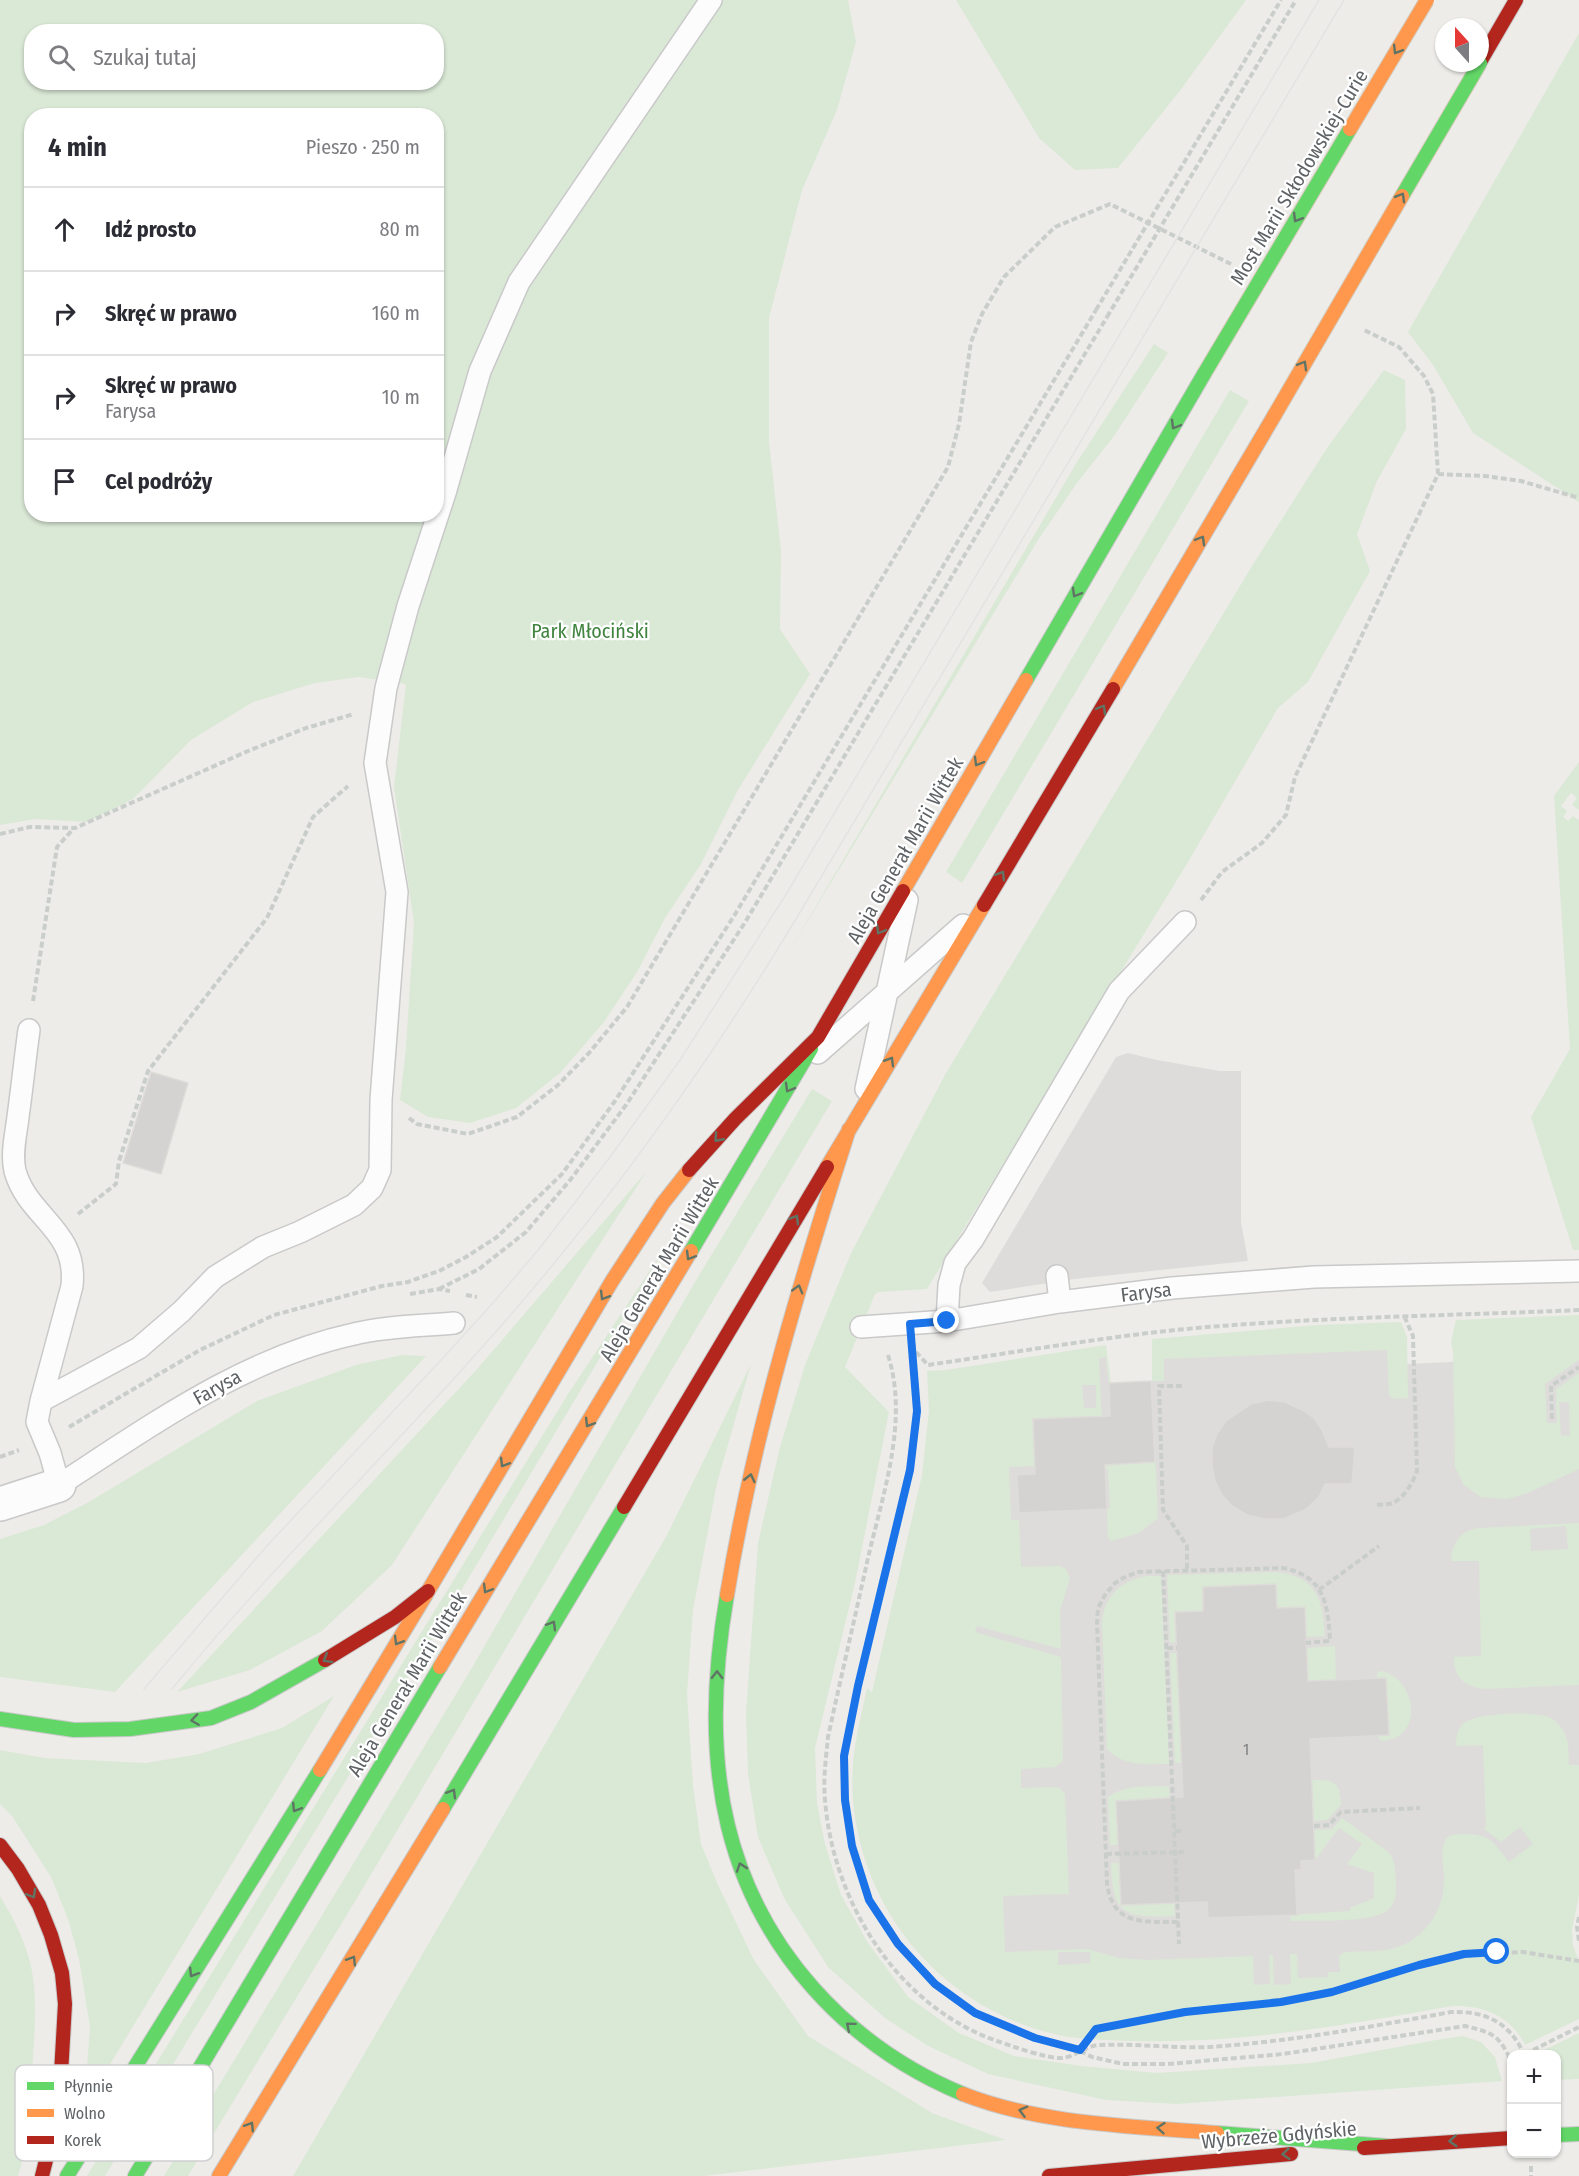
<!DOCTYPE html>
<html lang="pl">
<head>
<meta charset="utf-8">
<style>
	body { margin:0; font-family:"Fira Sans Condensed",sans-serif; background:#f7f7f7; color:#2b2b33 }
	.controls { position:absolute; right:18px; bottom:18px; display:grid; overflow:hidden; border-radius:12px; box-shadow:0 2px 4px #0004 }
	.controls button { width:54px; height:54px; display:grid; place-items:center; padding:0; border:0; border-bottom:2px solid #e1e1e2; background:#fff; color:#2b2b33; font:30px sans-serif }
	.compass { position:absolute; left:1435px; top:18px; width:54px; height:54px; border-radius:50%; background:#fff; box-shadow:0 2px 4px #0004; rotate:339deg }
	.stop { position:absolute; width:18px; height:18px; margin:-14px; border:4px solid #1a73e8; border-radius:50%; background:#fff }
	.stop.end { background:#1a73e8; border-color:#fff; box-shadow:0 2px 6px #0008 }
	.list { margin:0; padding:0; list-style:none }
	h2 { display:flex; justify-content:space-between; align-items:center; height:78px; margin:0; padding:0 24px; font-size:26px }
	h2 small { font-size:20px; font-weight:400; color:#7c7c81 }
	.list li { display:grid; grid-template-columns:39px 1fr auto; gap:18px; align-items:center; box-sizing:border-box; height:84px; padding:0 24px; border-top:2px solid #e1e1e2 }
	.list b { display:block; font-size:22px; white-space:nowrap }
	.list p { margin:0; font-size:20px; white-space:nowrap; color:#7c7c81 }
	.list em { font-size:20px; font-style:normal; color:#7c7c81 }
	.icon { flex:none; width:33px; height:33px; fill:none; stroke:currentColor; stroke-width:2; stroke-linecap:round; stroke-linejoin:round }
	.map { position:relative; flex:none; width:1579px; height:2176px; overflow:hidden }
	.search { position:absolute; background:#fff; box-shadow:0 2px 4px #0004; left:24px; top:24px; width:420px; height:66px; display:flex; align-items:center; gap:15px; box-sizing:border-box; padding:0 21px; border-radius:24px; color:#7c7c81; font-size:22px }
	.panel { position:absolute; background:#fff; box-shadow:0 2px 4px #0004; left:24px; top:108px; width:420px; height:414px; border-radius:24px }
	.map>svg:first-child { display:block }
	.industrial { fill:#dedcda }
	.green { fill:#dae8d6; fill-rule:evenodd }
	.building { fill:#d5d3d2; stroke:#dedcd8; stroke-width:1.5 }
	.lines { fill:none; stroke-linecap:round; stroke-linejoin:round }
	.lane-casing { stroke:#c9c9c9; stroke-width:24 }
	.street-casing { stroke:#c9c9c9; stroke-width:36 }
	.fast-casing { stroke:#c8c9c8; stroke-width:16 }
	.slow-casing { stroke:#c8c9c8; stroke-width:16 }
	.jam-casing { stroke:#c8c9c8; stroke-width:16 }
	.path { stroke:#cacecb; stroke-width:4; stroke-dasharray:6 3; stroke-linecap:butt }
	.lane { stroke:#fcfcfc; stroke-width:21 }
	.street { stroke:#fcfcfc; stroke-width:33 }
	.fast { stroke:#63d668; stroke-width:14 }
	.slow { stroke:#ff974d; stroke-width:14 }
	.jam { stroke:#b3261e; stroke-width:14 }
	.tram { stroke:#e3e3e2; stroke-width:1.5 }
	.fast-bridge-casing { stroke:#d3caba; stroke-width:16; stroke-linecap:butt }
	.slow-bridge-casing { stroke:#d3caba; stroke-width:16; stroke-linecap:butt }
	.path-bridge { stroke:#cacecb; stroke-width:4; stroke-dasharray:6 3; stroke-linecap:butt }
	.fast-bridge { stroke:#63d668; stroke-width:14 }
	.slow-bridge { stroke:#ff974d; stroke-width:14 }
	.oneway { stroke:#607466 }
	.route { stroke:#1a73e8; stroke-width:8 }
	.labels { text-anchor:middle; stroke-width:4.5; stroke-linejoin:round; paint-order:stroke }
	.number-label { font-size:16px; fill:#7e8082 }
	.street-label { font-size:20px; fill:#5f6366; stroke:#fff }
	.park-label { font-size:20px; fill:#408440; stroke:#fff }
	.key { fill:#fff; stroke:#cfd0d1; stroke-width:1.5 }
	.key-label { font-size:16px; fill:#5f6366 }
</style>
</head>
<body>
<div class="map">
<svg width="1579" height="2176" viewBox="0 0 1579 2176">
	<rect width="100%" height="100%" fill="#eeece9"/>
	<path class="industrial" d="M1128 1053 1157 1060 1220 1071H1241V1222L1248 1261 1074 1279 990 1292 982 1283 1116 1057Z
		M1579 1335V1867L1331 1986 1015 1999 958 1935 955 1678 994 1371 1106 1357 1109 1383 1153 1381V1351L1405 1337 1407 1364 1451 1362Z"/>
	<path class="green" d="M0 0H848L856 42 837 110 802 190 769 318V441L781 551 780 629 810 674 738 790 701 864 665 918 637 972 604 1022 560 1073 516 1108 470 1123 428 1117 400 1100 406 1048 414 923 394 787 406 684 359 677 315 683 253 702 191 740 133 799 87 822 35 819 0 825ZM32 32H436V82H32ZM32 116H436V514H32Z
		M956 0H1246L1179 92 1118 168 1075 170 1039 138Z
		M1579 33V502L1473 433 1433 365 1408 332Z
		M1154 344 1168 353 1114 436 1077 483 1038 540 786 957 1077 462Z
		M1384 370 1405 380 1406 429 1377 481 1357 534 1370 571 1308 682 1278 708 1188 862 927 1289 879 1292 875 1294 845 1367 889 1412 855 1583 815 1748 817 1803 825 1844 841 1895 868 1943 908 1997 959 2033 1014 2056 1081 2066 1157 2073 1311 2063 1436 2040 1463 2036 1481 2042 1495 2057 1502 2081 1177 2104 1106 2100 988 2074 928 2046 885 2018 828 1967 784 1898 758 1837 748 1774 746 1713 758 1543 780 1447 805 1365 851 1253 946 1073 1252 566 1327 448Z
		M1230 390 1249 401 962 883 946 872Z
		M1579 762V810L1572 805 1577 798 1571 793 1561 806 1567 811 1563 817 1568 821 1573 816 1579 820V1250H1573L1531 1117 1570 1049 1554 796Z
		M812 1089 832 1101 348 1913 188 2176H164L470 1671 695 1282Z
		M647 1171 392 1565 322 1631 250 1670 177 1692 478 1368Z
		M672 1237 443 1621 105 2176H87L568 1394Z
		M1579 1315V1360L1545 1384 1547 1423H1557L1556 1389 1579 1373V1469L1528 1493 1507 1499 1481 1497 1464 1485 1455 1467 1453 1351 1451 1342 1456 1320ZM1559 1402H1569L1570 1435 1561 1436Z
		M1401 1322 1407 1337 1408 1398 1394 1399 1389 1396 1387 1350 1164 1359V1381H1152V1339L1318 1325Z
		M1106 1345 1111 1383H1109L1106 1357 1099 1358 1103 1450 1155 1449 1158 1518 1139 1533 1111 1541 1108 1537 1107 1509 1110 1508 1108 1469 1058 1471V1465L1009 1467 1011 1520H1019L1021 1567 1060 1566 1066 1569 1070 1578 1060 1611 1061 1649 977 1626 975 1632 1061 1657 1063 1761 1055 1767 1021 1769V1788L1054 1787 1060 1788 1065 1794 1069 1894 1003 1896 1005 1952 1088 1949 1119 1958 1147 1960 1253 1956 1254 1985 1270 1984 1269 1955H1273L1274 1985 1291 1984 1290 1954H1297L1298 1978 1328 1977V1972H1340L1339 1956 1344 1952C1358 1951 1372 1952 1386 1950 1419 1945 1443 1916 1444 1882 1445 1870 1439 1852 1445 1841 1448 1835 1454 1834 1461 1834 1490 1834 1491 1839 1509 1862L1533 1844 1520 1827 1501 1842 1483 1828 1486 1827 1483 1745 1456 1746C1456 1738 1457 1730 1463 1724 1475 1712 1534 1711 1549 1717 1553 1719 1557 1722 1560 1726 1570 1737 1568 1751 1569 1765H1579V1895L1572 1930 1573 1946 1579 1961V2019L1525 2045C1511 2016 1483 2005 1452 2006 1346 2025 1240 2044 1132 2041 1111 2040 1090 2040 1069 2037 998 2025 931 1980 893 1919 864 1873 849 1818 853 1764 855 1738 862 1713 867 1688L872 1692 922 1475 929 1411 927 1371 946 1370ZM1082 1385H1096V1408H1084ZM1058 1952H1090V1963L1058 1965Z
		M402 1355 426 1356 115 1692 0 1677V1539L44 1525 87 1503 257 1401 356 1365Z
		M751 1364 717 1483 693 1610 687 1694 693 1785 701 1844 718 1885 754 1960 808 2036 932 2113 1006 2140 704 2176H293L667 1535Z
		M1579 1523V1685L1485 1689C1466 1687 1453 1678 1454 1657L1481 1656 1479 1561H1451C1452 1543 1460 1530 1479 1528ZM1566 1526 1568 1549 1531 1551 1530 1529Z
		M1276 1572C1317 1576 1323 1600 1325 1636L1306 1637 1276 1608 1203 1587V1611L1177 1642 1170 1643 1167 1575Z
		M1148 1576H1161L1169 1764C1146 1764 1124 1767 1107 1749L1102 1622C1105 1595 1121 1580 1148 1576Z
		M1335 1646 1336 1680 1308 1681 1306 1648Z
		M1170 1653H1177L1181 1763H1175Z
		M1382 1671C1418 1680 1424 1740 1381 1741L1378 1736 1389 1735 1386 1678H1376L1378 1672Z
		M334 1696 84 2107 90 2027 79 1959 68 1919 51 1877 12 1816 0 1804V1750L44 1758 146 1763 199 1754 282 1728Z
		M1312 1780C1335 1780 1340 1781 1341 1805L1327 1820 1313 1821Z
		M1169 1786 1172 1843 1110 1845 1108 1797C1126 1784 1147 1787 1169 1786Z
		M1342 1818 1387 1851C1396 1859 1395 1870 1396 1881 1396 1890 1397 1900 1390 1908 1376 1924 1313 1920 1291 1921L1290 1915 1350 1911V1908L1374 1898V1873L1347 1864 1362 1844 1339 1828 1315 1860 1314 1830 1332 1829Z
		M1172 1859 1175 1916C1125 1918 1112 1916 1111 1863Z
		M0 1896C13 1917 24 1939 30 1962 39 1998 34 2036 32 2072 30 2106 29 2144 18 2176H0Z
		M1579 2033V2079L1557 2080 1556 2054H1536Z"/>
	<path class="building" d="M151 1072 188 1083 161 1174 123 1163Z
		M1151 1381 1155 1462 1105 1465 1107 1509 1019 1513 1017 1475 1035 1474 1033 1419 1110 1416 1109 1383Z
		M1268 1400 1285 1402 1304 1411 1314 1418 1322 1430 1329 1447H1355L1352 1484H1325L1319 1497 1305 1510 1283 1519H1265L1247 1515 1232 1506 1222 1495 1215 1481 1212 1466V1448L1217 1434 1226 1421 1251 1404Z
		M1276 1584 1277 1608 1305 1607 1308 1681 1386 1678 1389 1735 1310 1739 1315 1860 1301 1861V1870H1295L1297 1915 1208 1918 1207 1902 1121 1905 1116 1801 1183 1797 1175 1612 1203 1611V1587Z"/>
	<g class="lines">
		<defs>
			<path id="lane" d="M29 1030C25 1059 22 1088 18 1117 16 1134 11 1154 15 1171 28 1218 78 1229 72 1286L41 1401 37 1422 50 1453 59 1485C152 1425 244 1358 354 1334 387 1326 421 1326 454 1323
				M818 1053 963 925
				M866 1089 907 900
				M1057 1276 1060 1302
				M947 1321 949 1285 955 1263 973 1239 1119 991 1185 922
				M861 1327 947 1321 1060 1302 1172 1288 1314 1277 1579 1271
				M41 1401 139 1348 182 1311 215 1277 263 1247 300 1232 354 1205 372 1188 380 1170 381 1100 397 892 375 763 386 688 408 606 445 493 480 371 519 282 711 0"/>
			<path id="street" d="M0 1504 59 1485"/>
			<path id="fast" d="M1026 680 1204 374
				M691 1251 811 1049
				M727 1595C714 1670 710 1752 728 1826 758 1949 847 2046 963 2094
				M0 1719 74 1730 130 1729 211 1718 251 1702 325 1660
				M443 1809 624 1507
				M1217 2133 1387 2146
				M1556 2135 1579 2134
				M67 2176 320 1770
				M135 2176 440 1667"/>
			<path id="slow" d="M1113 689 1274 416
				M903 891 1026 680
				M827 1167 984 905
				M428 1591 612 1281 663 1203 689 1170
				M727 1595C753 1436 800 1282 849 1129
				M440 1667 691 1251
				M320 1770 427 1593
				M963 2094C1042 2125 1133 2126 1217 2133
				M219 2176 443 1809"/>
			<path id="jam" d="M1480 62 1516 0
				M984 905 1113 689
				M689 1170 735 1119 818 1037 903 891
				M624 1507 827 1167
				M325 1660 395 1617 428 1591
				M0 1845 18 1869 39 1905 51 1935 62 1973 65 2004 59 2109 42 2176
				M1364 2148 1512 2138
				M1049 2176 1291 2154"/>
		</defs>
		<use href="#lane" class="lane-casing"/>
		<use href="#street" class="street-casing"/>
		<use href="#fast" class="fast-casing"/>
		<use href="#slow" class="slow-casing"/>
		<use href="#jam" class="jam-casing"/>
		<path class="path" d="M1438 474 1485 476 1521 481 1579 498
			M0 834 30 827 75 828 248 751 306 728 354 714
			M1201 900 1222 872 1262 843 1286 815 1295 777 1438 474 1433 394 1424 376 1399 347 1364 330
			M33 1001 57 847 74 828
			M409 1118 417 1124 468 1134 517 1117 558 1085 589 1053 627 1007 948 467 959 424 971 342 982 314 1004 277 1055 227 1110 204 1231 264
			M78 1214 116 1184 119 1161 148 1071 267 918 313 817 348 786
			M439 1289 479 1269 526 1232 571 1179 626 1105 744 924 1107 317
			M410 1294 439 1289 450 1291
			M466 1295 477 1297
			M912 1352 917 1411 910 1470 858 1686 844 1756 845 1800 852 1846 869 1900 898 1944 935 1984 975 2013 1035 2038 1080 2051 1092 2057 1123 2064H1168L1283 2054 1465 2026C1494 2033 1499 2035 1512 2063
			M916 1352 928 1365C1010 1353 1092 1339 1175 1330 1309 1317 1444 1316 1579 1310
			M888 1355C909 1421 883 1493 868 1558 855 1617 841 1677 828 1737 826 1758 823 1779 825 1800 833 1902 897 2006 997 2041 1011 2046 1048 2059 1062 2058 1075 2057 1087 2045 1100 2045 1141 2043 1182 2050 1223 2046 1299 2040 1375 2026 1451 2012 1486 2011 1509 2022 1524 2054
			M1182 1386H1159L1163 1510 1187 1546V1570
			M1552 1419 1551 1386 1579 1367
			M69 1427 200 1350 274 1315 382 1286 408 1282 439 1271 466 1257 497 1237 562 1174 615 1101 734 916 1096 310
			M0 1457 19 1450
			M1377 1505C1381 1504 1388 1505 1392 1503 1404 1499 1413 1482 1417 1471L1413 1336 1405 1318
			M1163 1571 1179 1944
			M1319 1590 1379 1546
			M1167 1648H1177
			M1314 1826 1329 1825 1341 1812 1420 1808
			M1175 1831H1184
			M1106 1854 1185 1852
			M1579 1917 1577 1927 1579 1941
			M1178 1922C1145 1922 1112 1926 1107 1883L1097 1623 1098 1608 1105 1595 1115 1583 1123 1578 1138 1572 1284 1568C1325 1577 1328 1605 1330 1641L1306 1643
			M1081 2050 1096 2029 1185 2012 1281 2002 1332 1992 1419 1965 1465 1954 1523 1952 1579 1961
			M1525 2054 1579 2027
			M1531 2166V2176"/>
		<use href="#lane" class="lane"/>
		<use href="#street" class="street"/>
		<use href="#fast" class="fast"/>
		<use href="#slow" class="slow"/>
		<use href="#jam" class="jam"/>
		<path class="tram" d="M144 1689 265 1548 443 1358 491 1305 539 1249 610 1157 680 1060 785 896 1319 0
			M172 1689C277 1560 398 1445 507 1319 615 1195 711 1060 796 919L1344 0"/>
		<defs>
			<path id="fast-bridge" d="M1402 196 1480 63
				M1204 374 1350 129"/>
			<path id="slow-bridge" d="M1350 129 1427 0
				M1274 416 1402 196"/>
		</defs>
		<use href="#fast-bridge" class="fast-bridge-casing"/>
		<use href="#slow-bridge" class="slow-bridge-casing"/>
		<path class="path-bridge" d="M1096 310 1281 0
			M1107 317 1296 0"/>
		<use href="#fast-bridge" class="fast-bridge"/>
		<use href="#slow-bridge" class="slow-bridge"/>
	</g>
	<defs><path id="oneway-chevron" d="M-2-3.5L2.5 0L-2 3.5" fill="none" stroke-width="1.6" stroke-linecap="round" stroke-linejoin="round" transform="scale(1.5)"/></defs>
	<g class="oneway">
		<use href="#oneway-chevron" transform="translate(1397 50) rotate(121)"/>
		<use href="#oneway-chevron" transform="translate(1401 197) rotate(-60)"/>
		<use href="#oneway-chevron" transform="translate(1297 218) rotate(121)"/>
		<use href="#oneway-chevron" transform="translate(1303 365) rotate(-60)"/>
		<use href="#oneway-chevron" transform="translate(1175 425) rotate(120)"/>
		<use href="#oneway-chevron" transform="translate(1201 540) rotate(-60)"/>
		<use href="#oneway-chevron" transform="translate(1076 593) rotate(120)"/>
		<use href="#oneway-chevron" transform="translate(1102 709) rotate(-60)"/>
		<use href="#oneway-chevron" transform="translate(978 762) rotate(120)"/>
		<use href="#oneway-chevron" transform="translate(1001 875) rotate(-59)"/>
		<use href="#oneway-chevron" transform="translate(880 930) rotate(120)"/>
		<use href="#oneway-chevron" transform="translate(890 1061) rotate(-59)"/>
		<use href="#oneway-chevron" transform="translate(789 1088) rotate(120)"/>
		<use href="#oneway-chevron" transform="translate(718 1138) rotate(132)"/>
		<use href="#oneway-chevron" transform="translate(795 1219) rotate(-59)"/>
		<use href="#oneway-chevron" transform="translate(690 1256) rotate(121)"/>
		<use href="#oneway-chevron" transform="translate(798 1289) rotate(-74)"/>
		<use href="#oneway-chevron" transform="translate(604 1296) rotate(121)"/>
		<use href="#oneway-chevron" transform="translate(589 1423) rotate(121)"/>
		<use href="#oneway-chevron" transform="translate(504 1463) rotate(121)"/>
		<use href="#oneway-chevron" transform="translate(750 1478) rotate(-77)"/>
		<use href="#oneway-chevron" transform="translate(487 1589) rotate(121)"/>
		<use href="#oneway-chevron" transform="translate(552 1625) rotate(-59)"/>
		<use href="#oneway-chevron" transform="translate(398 1641) rotate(121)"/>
		<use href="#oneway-chevron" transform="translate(327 1659) rotate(149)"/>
		<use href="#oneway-chevron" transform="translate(717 1675) rotate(-89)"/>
		<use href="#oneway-chevron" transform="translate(195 1720) rotate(172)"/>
		<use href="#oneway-chevron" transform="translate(452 1793) rotate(-59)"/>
		<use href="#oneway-chevron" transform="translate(296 1808) rotate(122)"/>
		<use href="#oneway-chevron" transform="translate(741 1867) rotate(-109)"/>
		<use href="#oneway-chevron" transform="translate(32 1894) rotate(60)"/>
		<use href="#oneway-chevron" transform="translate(352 1960) rotate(-58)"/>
		<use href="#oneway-chevron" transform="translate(193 1973) rotate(122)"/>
		<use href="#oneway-chevron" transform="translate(850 2026) rotate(-140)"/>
		<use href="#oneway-chevron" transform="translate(1023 2111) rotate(-166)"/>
		<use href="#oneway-chevron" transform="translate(250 2126) rotate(-58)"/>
		<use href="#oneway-chevron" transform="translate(1161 2128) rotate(-175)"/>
		<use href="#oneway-chevron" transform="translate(1453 2141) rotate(176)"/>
		<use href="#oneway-chevron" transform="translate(1286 2154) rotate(175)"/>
	</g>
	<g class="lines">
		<path class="route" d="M947 1321 910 1324 917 1411 910 1470 858 1686 844 1756 845 1800 852 1846 869 1900 898 1944 935 1984 975 2013 1035 2038 1080 2050 1096 2029 1185 2012 1281 2002 1332 1992 1419 1965 1464 1954 1497 1952"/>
	</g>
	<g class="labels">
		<g class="number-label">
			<text x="1246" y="1755">1</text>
		</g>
		<g class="street-label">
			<text transform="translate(1299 177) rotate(-59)" y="7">Most Marii Skłodowskiej-Curie</text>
			<text transform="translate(905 850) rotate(-60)" y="7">Aleja Generał Marii Wittek</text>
			<text transform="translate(659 1269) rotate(-59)" y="7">Aleja Generał Marii Wittek</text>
			<text transform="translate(1146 1292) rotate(-7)" y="7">Farysa</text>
			<text transform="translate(217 1387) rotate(-29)" y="7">Farysa</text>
			<text transform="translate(407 1684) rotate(-59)" y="7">Aleja Generał Marii Wittek</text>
			<text transform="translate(1279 2135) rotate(-5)" y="7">Wybrzeże Gdyńskie</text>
		</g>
		<g class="park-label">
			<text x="590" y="638">Park Młociński</text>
		</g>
	</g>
	<rect x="15" y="2065" width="198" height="96" rx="9" class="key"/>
	<rect x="27" y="2082" width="27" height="8" fill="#63d668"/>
	<rect x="27" y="2109" width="27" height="8" fill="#ff974d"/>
	<rect x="27" y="2136" width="27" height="8" fill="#b3261e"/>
	<g class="key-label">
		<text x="64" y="2092">Płynnie</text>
		<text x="64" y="2119">Wolno</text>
		<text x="64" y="2146">Korek</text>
	</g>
</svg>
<div class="controls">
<button>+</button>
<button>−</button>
</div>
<svg class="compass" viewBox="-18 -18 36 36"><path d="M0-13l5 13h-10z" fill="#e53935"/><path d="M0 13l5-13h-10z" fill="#7c7c81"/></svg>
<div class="stop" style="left:1497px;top:1952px"></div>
<div class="stop end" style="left:947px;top:1321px"></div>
<div class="search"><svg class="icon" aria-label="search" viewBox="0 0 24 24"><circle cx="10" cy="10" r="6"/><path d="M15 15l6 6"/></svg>Szukaj tutaj</div>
<section class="panel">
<h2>4 min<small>Pieszo · 250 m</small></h2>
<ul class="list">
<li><svg class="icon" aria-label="ahead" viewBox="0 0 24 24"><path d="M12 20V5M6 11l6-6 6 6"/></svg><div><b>Idź prosto</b></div><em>80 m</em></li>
<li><svg class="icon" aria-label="right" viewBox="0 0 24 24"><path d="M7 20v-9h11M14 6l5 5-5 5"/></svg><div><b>Skręć w prawo</b></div><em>160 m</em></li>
<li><svg class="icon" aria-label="right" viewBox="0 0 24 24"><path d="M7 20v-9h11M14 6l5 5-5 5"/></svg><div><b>Skręć w prawo</b><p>Farysa</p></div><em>10 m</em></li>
<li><svg class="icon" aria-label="arrive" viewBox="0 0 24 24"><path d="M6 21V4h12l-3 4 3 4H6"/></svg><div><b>Cel podróży</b></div></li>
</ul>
</section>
</div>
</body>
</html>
